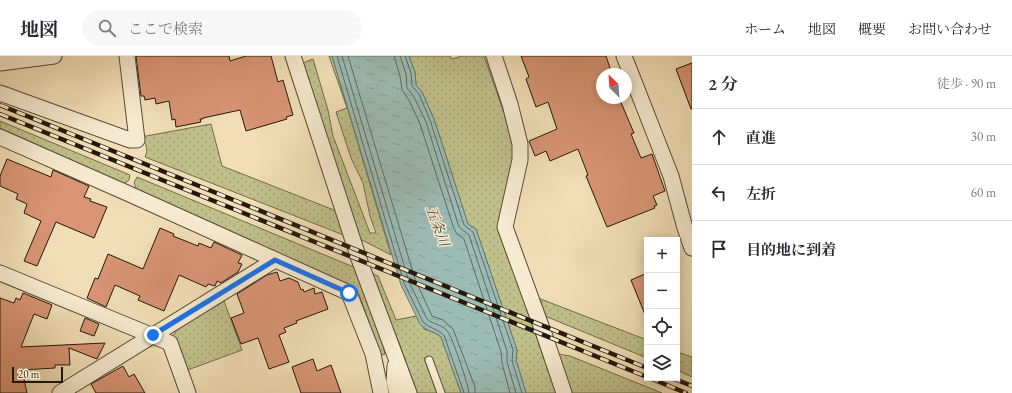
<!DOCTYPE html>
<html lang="ja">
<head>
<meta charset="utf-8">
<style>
	body { margin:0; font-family:"EB Garamond","Noto Serif JP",serif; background:#f7f7f7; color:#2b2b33 }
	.controls { position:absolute; right:12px; bottom:12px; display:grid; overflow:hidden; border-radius:0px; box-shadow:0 2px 10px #0003 }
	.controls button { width:36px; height:36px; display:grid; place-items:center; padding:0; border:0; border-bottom:1px solid #e1e1e2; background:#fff; color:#2b2b33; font:20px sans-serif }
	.compass { position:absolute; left:596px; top:12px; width:36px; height:36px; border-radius:50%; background:#fff; box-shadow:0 2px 10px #0003; rotate:335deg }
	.scale { position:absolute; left:12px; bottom:10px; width:51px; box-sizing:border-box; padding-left:4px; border:2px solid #22180b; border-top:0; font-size:11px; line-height:14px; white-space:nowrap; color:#22180b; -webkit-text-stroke:3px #f6ead0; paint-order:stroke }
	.stop { position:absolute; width:12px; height:12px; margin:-9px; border:3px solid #1a73e8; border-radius:50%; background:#fff }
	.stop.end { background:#1a73e8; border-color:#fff; box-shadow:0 1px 4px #0008 }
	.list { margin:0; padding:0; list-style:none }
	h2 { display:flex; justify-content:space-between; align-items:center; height:52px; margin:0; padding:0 16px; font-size:17px }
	h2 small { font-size:13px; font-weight:400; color:#7c7c81 }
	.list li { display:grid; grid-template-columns:26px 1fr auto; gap:12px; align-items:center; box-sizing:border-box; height:56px; padding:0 16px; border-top:1px solid #e1e1e2 }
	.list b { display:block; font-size:15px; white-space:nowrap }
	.list em { font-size:13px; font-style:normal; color:#7c7c81 }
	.icon { flex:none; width:22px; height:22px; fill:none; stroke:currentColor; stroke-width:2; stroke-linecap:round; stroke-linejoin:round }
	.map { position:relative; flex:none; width:692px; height:337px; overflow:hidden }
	header { display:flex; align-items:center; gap:24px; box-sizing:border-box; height:56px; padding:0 20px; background:#fff; border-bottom:1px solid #e1e1e2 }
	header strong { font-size:19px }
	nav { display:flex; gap:22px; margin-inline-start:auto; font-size:14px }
	.search { width:280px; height:36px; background:#f7f7f7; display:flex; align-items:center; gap:10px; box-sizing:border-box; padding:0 14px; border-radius:22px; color:#7c7c81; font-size:15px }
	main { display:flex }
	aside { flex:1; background:#fff }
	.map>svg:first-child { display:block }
	.grass { fill:url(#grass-dots); stroke:#716c4a }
	.water { fill:url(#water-ripples); stroke:#6b7a71 }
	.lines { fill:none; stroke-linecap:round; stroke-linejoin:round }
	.shore { stroke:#5f6a60; stroke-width:1 }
	.building { fill:#d89474; stroke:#22180b }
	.service-casing { stroke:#564a36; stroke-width:9 }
	.minor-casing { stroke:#564a36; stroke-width:17 }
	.service { stroke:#f6ead0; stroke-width:7 }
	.minor { stroke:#f6ead0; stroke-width:15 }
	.rail-casing { stroke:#22180b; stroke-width:4.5 }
	.rail { stroke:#f6ead0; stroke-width:3; stroke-dasharray:9; stroke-linecap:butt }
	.route { stroke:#1a73e8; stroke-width:5 }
	.labels { text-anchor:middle; stroke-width:3; stroke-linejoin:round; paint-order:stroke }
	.water-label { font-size:14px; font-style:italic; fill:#4d5146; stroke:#f6ead0 }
</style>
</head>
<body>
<header>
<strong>地図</strong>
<div class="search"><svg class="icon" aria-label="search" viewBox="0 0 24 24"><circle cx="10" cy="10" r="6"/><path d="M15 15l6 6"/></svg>ここで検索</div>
<nav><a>ホーム</a><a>地図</a><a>概要</a><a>お問い合わせ</a></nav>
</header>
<main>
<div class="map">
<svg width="692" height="337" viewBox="0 0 692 337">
	<defs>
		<pattern id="grass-dots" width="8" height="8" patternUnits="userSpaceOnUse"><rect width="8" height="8" fill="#c0c08a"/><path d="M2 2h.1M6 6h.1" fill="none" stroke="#a5a476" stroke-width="1.8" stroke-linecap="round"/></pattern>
		<pattern id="water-ripples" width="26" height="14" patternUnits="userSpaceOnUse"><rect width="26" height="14" fill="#9cbbb5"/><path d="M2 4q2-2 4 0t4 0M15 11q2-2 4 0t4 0" fill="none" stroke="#86a09a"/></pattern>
	</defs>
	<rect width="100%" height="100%" fill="#f1deb6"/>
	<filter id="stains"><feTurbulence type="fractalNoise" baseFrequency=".005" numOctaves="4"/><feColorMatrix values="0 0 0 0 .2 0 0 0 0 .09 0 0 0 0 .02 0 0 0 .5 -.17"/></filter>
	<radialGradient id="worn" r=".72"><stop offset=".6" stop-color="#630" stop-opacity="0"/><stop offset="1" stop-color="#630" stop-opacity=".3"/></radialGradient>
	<path class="grass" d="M329 0H332L391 199 358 182 300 8 313 3 328 54 333 80 370 177H376L370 160 363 127 351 102 336 56 347 52Z
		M409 0H450L452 3 462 0H484L513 83 516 95 498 170 556 337H526L516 304 517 294 476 173 468 168 434 63 422 36 416 29 415 16Z
		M0 65 130 119 129 124 124 128 0 72Z
		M211 68 222 110 339 156 346 180 145 101C149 92 146 89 141 81Z
		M137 121 356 212 377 267 385 298 381 299 357 233 137 134 134 127Z
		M368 216 378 220 396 264 416 260 424 273 435 277 441 281 461 337H444L430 301 424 302 437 337H417L399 287Z
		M538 242 647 284V302L545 260Z
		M224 245 242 294 185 315 173 280 178 272Z
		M677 296 692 301V321L677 314Z
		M558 298 570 300 662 337H572Z"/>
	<path class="water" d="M332 0H409L415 16 416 29 422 36 434 63 468 168 476 173 517 294 516 304 526 337H461L441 281C434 275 426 275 420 268L401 229Z"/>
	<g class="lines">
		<path class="shore" d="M337 0 404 227 423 266C429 272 438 273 444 279L464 337
			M342 0 409 226 427 263C433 269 443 268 448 276 452 281 469 330 469 337
			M348 0 415 223 432 260 443 264 453 273 475 331V337
			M394 0 400 20 402 34 409 44 420 68 454 173 457 178 464 183 501 296 502 307 510 337
			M400 0 406 18 407 32 414 41 426 66 459 171 469 179 507 295V306L516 337
			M405 0 411 17 412 30 419 38 430 64 464 169 473 176 513 294 512 305 522 337"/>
	</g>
	<path class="building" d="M136 0H229L230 5 246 0H271L278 26 283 24 293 59 286 61 287 63 246 75 240 54 203 62V63H200L201 66 176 71 175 63 172 64 169 45 156 48 155 42 145 44 144 40H141Z
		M521 0H606L612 18H602V42H619L634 77 631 78 641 102 652 98 665 135 653 140 657 149 654 150 655 152 607 171 586 120 588 119 578 93 550 105 546 95 535 100 529 85 557 73 548 46 536 51 526 23 529 21Z
		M692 7V53H691L676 13Z
		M7 103 51 121 53 114 89 130 84 141 91 143 90 145 107 151 94 182 56 166 37 210 24 205 41 165 24 157 27 148 16 143 18 138 0 130V120Z
		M160 172 174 178 173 180 198 190 199 187 211 192 214 186 242 199 238 207 242 208 238 216 221 227 217 225 215 230 208 228 206 231 179 219 164 255 138 244 140 240 115 229 106 251 87 242 95 222 98 223 108 198 143 213Z
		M277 216 280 225 289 222 298 226 301 234 303 233 304 236 314 232 315 238 322 236 328 253 296 265 297 267 284 272 286 276 279 279 289 306 269 313 258 282 241 288 231 262 244 257 237 238 267 219Z
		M647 217V261H646L631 224Z
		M23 237 52 249 47 263 34 258 21 291 105 287 97 303 69 292 70 309H55V312L22 314 27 337H0V242L14 247 16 242 20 244Z
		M85 262 99 268 94 280 80 275Z
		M313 303 317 315 331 309 341 337H301L292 311Z
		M123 310 129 321 134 318 145 337H96L91 328Z"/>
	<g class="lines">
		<defs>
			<path id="service" d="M429 304 441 337"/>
			<path id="minor" d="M293 0 359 203 409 337
				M494 0 510 48 520 88V104L505 171 544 278 564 337
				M624 0 671 120 685 172 692 192
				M0 7 54 0
				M0 37 130 84H137L127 0
				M0 81 127 137 349 237 373 298 381 337
				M0 217 170 287 188 337
				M395 310 394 325 397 337
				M60 337 275 204"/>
		</defs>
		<use href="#service" class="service-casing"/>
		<use href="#minor" class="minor-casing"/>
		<use href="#service" class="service"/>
		<use href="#minor" class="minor"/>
		<defs>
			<path id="rail" d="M0 49 647 312
				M0 58 647 321
				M650 322 686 337
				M672 322 692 330"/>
		</defs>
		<use href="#rail" class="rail-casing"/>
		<use href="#rail" class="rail"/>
	</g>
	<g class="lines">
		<path class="route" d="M153 279 275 204 349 237"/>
	</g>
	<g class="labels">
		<g class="water-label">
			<text transform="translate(438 170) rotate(70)" y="5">五条川</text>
		</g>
	</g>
	<rect width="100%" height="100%" filter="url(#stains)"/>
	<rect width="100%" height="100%" fill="url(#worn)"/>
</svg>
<div class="controls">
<button>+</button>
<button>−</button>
<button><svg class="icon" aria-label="locate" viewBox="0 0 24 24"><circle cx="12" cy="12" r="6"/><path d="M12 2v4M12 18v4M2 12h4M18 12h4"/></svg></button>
<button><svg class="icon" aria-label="layers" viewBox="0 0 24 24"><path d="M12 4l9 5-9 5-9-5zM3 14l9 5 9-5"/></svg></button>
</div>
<svg class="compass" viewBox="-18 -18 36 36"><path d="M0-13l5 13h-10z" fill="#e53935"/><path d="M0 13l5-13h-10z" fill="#7c7c81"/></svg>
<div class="scale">20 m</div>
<div class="stop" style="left:349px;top:237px"></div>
<div class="stop end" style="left:153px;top:279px"></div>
</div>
<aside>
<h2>2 分<small>徒歩 · 90 m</small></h2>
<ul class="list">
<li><svg class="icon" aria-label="ahead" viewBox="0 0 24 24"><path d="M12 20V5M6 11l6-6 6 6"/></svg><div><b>直進</b></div><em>30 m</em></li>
<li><svg class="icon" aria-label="left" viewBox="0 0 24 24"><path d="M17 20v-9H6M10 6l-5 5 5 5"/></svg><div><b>左折</b></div><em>60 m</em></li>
<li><svg class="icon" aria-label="arrive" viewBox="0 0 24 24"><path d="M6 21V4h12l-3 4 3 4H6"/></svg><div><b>目的地に到着</b></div></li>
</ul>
</aside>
</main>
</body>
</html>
